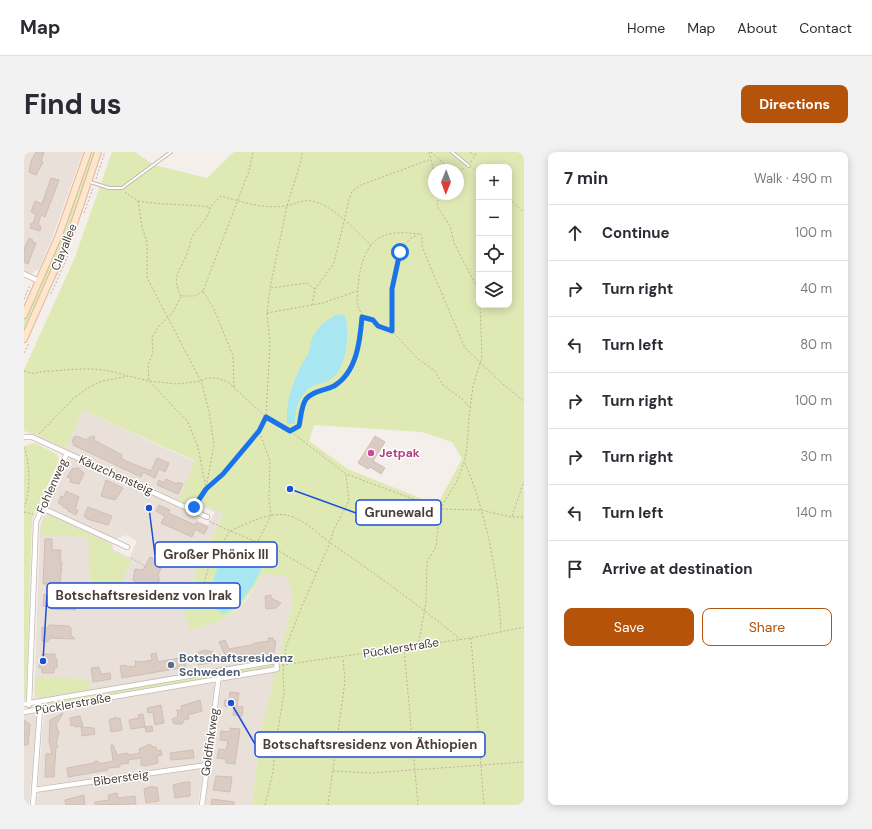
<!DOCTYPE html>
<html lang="en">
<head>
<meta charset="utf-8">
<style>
	body { margin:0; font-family:"DM Sans",sans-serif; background:#f2f2f3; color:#2b2b33 }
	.controls { position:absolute; right:12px; top:12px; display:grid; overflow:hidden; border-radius:8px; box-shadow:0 2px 10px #0003 }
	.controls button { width:36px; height:36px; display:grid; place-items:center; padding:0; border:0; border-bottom:1px solid #e1e1e2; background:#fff; color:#2b2b33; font:20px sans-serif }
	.compass { position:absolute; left:404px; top:12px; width:36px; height:36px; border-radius:50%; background:#fff; box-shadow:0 2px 10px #0003; rotate:181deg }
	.stop { position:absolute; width:12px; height:12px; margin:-9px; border:3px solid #1a73e8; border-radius:50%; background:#fff }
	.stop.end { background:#1a73e8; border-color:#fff; box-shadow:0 1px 4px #0008 }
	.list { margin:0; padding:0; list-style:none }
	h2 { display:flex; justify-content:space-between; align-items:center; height:52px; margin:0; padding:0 16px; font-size:17px }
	h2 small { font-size:13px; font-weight:400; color:#7c7c81 }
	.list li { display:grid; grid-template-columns:26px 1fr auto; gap:12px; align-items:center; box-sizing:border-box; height:56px; padding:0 16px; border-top:1px solid #e1e1e2 }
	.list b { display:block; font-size:15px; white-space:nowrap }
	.list em { font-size:13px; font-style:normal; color:#7c7c81 }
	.actions { display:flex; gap:8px; padding:12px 16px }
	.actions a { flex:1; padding:9px 0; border:1px solid #b45309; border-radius:8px; text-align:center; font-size:14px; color:#b45309 }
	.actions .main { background:#b45309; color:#fff }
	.icon { flex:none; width:22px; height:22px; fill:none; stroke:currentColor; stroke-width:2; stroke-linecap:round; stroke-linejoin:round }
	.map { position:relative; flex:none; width:500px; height:653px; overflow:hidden; border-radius:8px }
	header { display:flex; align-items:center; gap:24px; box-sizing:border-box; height:56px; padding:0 20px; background:#fff; border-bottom:1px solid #e1e1e2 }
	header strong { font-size:19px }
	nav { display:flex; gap:22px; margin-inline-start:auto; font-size:14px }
	.intro { display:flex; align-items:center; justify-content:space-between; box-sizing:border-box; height:96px; padding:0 24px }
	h1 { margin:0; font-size:28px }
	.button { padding:10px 18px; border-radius:8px; background:#b45309; color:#fff; font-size:14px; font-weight:700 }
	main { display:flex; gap:24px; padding:0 24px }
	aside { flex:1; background:#fff; border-radius:8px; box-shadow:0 2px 10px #0003 }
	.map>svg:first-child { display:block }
	.residential { fill:#e9e0d9 }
	.green { fill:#dfe9b4; fill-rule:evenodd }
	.water { fill:#a8e6f1 }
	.building { fill:#dacbc3; stroke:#d2beb3 }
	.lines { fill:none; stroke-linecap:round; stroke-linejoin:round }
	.service-casing { stroke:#c4b8b0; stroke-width:4 }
	.minor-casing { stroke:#c4b8b0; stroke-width:6 }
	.secondary-casing { stroke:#d8b99d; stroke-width:8 }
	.path { stroke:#c3ad9e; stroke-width:1; stroke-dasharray:2 2; stroke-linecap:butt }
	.service { stroke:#fff; stroke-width:2 }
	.minor { stroke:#fff; stroke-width:4.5 }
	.secondary { stroke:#ffe5cb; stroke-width:6 }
	.route { stroke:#1a73e8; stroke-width:5 }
	.hotel-dot { fill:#d1479c; stroke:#fff; stroke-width:1.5 }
	.service-dot { fill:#5c6f8a; stroke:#fff; stroke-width:1.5 }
	.labels { text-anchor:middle; stroke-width:3; stroke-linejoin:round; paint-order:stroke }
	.street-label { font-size:12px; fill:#4a3e38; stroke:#fff }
	.hotel-label { font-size:12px; font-weight:bold; fill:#b23c85; stroke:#fff; text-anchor:start }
	.service-label { font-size:12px; font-weight:bold; fill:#4e5e75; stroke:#fff; text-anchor:start }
	.leader { fill:none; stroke:#1d4ed8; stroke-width:1.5 }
	.callout-dot { fill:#1d4ed8; stroke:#fff; stroke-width:1.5 }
	.callout { fill:#fff; stroke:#1d4ed8; stroke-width:1.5 }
	.callout-label { font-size:13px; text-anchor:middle; font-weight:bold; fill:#4a3e38 }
</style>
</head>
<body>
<header>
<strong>Map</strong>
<nav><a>Home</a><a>Map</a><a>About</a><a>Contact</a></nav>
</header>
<div class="intro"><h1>Find us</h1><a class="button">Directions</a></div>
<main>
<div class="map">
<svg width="500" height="653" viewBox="0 0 500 653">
	<rect width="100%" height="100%" fill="#f5efeb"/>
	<path class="residential" d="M0 0H59L27 89 14 119 11 118 8 122 0 119Z
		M59 258 171 310 179 352 199 361 159 449 180 475 203 465 212 459 224 446 239 422 264 425 269 449 255 507 10 548 16 373 20 362 23 361 88 391 90 398 106 405 113 389 102 383 92 387 24 356V352L45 306H49L172 362 175 369 184 373 191 360 180 355 172 357 0 279V277L42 296Z
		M252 520 236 583 228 653H181L198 529Z
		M188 531 191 532 179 612 14 634 20 559Z
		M11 561 13 564 5 653H0V563Z
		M177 617 179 618 174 653H12L14 640Z"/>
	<path class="green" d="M67 0H72L37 98 0 180V169L15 137Z
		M88 0H111L130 13 183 26 210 0H500V653H228L236 583 269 449 264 425 239 422C217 456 206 471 164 478L159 449 199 362 179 352 171 355 155 347 171 309 59 258 42 296 0 277V218L51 105ZM455 15H485V153H455ZM410 18H434V42H410ZM290 273 398 280 428 290 438 307 413 353 324 317 285 289Z
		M11 291 33 302 35 308 8 367 2 547 0 548V294Z
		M26 364 87 392 88 399 107 408 91 447 67 436 64 385 17 383 18 370 20 366Z
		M249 512 250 515 199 524V521Z
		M185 523 186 526 20 554 21 551Z
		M11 525 64 527 66 537 15 546 11 542Z"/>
	<path class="water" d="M314 162 321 164C326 182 323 214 308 226 304 230 298 231 293 232 276 239 271 255 271 272H263C261 247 271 223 284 202 286 198 286 194 287 190 290 177 303 167 314 162Z
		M219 390C222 390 228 390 231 392 255 406 217 455 200 462L192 457C183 432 194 400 219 390Z"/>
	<path class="building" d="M12 0H20L17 9 19 10 12 23 5 20 7 9Z
		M27 26 35 28 21 65 17 63 14 73 17 74 16 79 6 76 7 71 9 72 12 62 7 60 11 49 18 52Z
		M5 86 9 88 8 90 12 91 4 112 0 110V97Z
		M53 284 62 288 68 284 71 285 70 288 98 303 97 306 102 309 127 319 133 306 145 311 141 320 135 317 131 326 119 320 117 325 49 293 50 291 48 290 50 285Z
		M351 284 361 290 349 309 361 316 357 322 346 315 344 317 334 311Z
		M53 315 60 321 55 332 46 330 47 327 43 325 49 316 52 317Z
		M142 327 153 332 154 330 159 332 154 342 133 333 135 328 140 331 139 332Z
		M82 328 99 336 91 348 77 344Z
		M42 339 55 345 51 357 54 358 52 363 44 359V357L39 355V353L34 351 37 344 40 345Z
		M135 353 146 358 144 361 158 367 171 373 172 370 184 375 180 382 171 377 168 385 137 371 141 364 132 359Z
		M64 355 88 364 84 373 63 367 60 364Z
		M21 387H28V398H37L36 409 38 410 36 432H19Z
		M126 405 140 410 134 423 135 424 134 428H136L127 443 112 437 114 431 109 428 111 417 119 418Z
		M20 442 46 445 48 454 52 458 26 457V454H19Z
		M247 443V446L257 451 252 456 242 457 241 444Z
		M25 473 45 474 47 476V483L51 487 27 486 23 490 18 489V475L25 476Z
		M244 486H249L250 489H252L250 501 243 503V501L223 506 222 502 202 505 195 490 201 488 205 497 227 493 231 491 245 489Z
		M181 498 189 500 190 504 197 503 199 509 174 513 171 502Z
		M132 501 134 510 160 505 162 515 98 526 96 514 101 513 104 515 112 514 111 509 117 510 128 508 127 502Z
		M18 502H31V507H33V516H30V521H18V516H15L16 506H18Z
		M75 515 77 522 86 521 87 527 69 530 67 516Z
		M206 540 215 541 213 554 219 555 218 564 209 563 210 555 200 554 201 548H205Z
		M176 548 178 559 164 563 165 567H161L158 572H150L148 567 154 565 153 558H158L157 554Z
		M137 553 140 571 131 573 129 560 124 561 123 556Z
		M39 561 32 573 35 581 32 591 34 595 32 596 30 625H21L22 602H28L25 589 26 568Z
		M119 562 121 575 128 574 129 579 122 580 121 575 107 577 105 568 115 566 114 563Z
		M56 564 59 574 51 575 50 573 47 574 46 566Z
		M92 565 93 567 96 566 98 578 87 580 85 568Z
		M0 568 6 572 4 593H0Z
		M57 575 70 576 71 582 58 584Z
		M206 576 216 577 211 612 202 611V607L193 606 195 597 202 598 204 589 196 588 197 579 206 580Z
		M126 592 129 595H132L133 599 137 598 138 603 133 604 134 611 122 614 117 613V606L104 608 105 611 96 612V615L84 616V618L44 625 43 616 70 611V610L74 609 75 612 89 609 87 593H89L93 603 103 601 104 603 116 601 115 597Z
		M169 598 170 606 147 608 146 601Z
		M192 624 208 625 206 640 189 638Z
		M161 630H166V644L151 646 149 633Z
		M129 634 130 636 133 635 135 649 122 651 120 637Z
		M93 641 94 646 111 644 112 652 71 653V650L85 648 84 643Z
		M60 643 61 653H42L41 648Z
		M188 647 210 650V653H187Z"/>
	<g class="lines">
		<defs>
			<path id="service" d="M428 0 445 14
				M66 30 85 36H98L147 0"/>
			<path id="minor" d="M0 122 15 129
				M0 285H8L183 365
				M18 356 103 395
				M0 552 252 509 253 517 0 560
				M5 553 12 370 43 301
				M10 638 183 613
				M9 653 16 557 15 550
				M178 653 194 531 193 524"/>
			<path id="secondary" d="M0 163 35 83 64 0
				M0 187 47 81 74 0"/>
		</defs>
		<use href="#service" class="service-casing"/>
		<use href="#minor" class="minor-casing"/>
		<use href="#secondary" class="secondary-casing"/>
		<path class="path" d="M405 0 410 20
			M407 0 427 18
			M446 0 450 3
			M447 10 453 0
			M449 17 455 22
			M434 19 441 16
			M72 27 81 0
			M101 40 114 49 118 75 123 90V126L177 229 185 259 190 293 182 336
			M420 42 413 50 414 56 426 74 430 91 454 137 455 143
			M485 47 500 60
			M114 49C137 53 162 52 186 55
			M60 61 69 36
			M396 82 398 84V94L405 112 441 196 480 233 500 249
			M247 136 283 131 291 137
			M179 139 171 144H157L149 160 134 175 128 185 129 201 124 213 125 229 164 270 174 295 182 336
			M27 142 45 101
			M157 144C147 125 155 121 162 104 165 98 166 90 169 83 175 73 185 68 186 55L197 44C219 50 238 57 261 54 270 53 279 47 288 49 309 53 332 79 347 93
			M0 147 6 133
			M288 153 291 137 310 111 325 48 328 39 337 33 407 7
			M243 161 299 151 333 139
			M339 165 349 167 354 174 368 179 394 207 410 218 419 233 437 246 446 256
			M368 178C370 153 362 93 394 83
			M0 201 5 191
			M0 219C14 224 13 219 27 219 55 217 76 214 103 224
			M210 235 209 204 190 157 179 139 225 19 229 0
			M266 279 275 274C277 266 277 254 282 248 289 238 299 239 309 234 332 223 337 190 338 167 338 161 334 156 333 150 334 128 336 94 359 84 370 79 384 81 396 82
			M15 282 50 246 64 236 78 229 104 224 125 229 153 232 177 229 183 226H193L204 230 242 265 266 279 322 322 416 357 457 358 487 365H500
			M0 295C6 310 7 340 0 355
			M441 311C463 364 474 422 477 479
			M171 353 182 337 199 323 235 279 242 265 246 191 243 161 246 136 263 54 277 9 278 0
			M0 360 9 362
			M488 364 500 329
			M185 369 206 379C222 372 244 360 262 363 279 366 294 382 308 392 353 423 393 452 436 487
			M234 389 247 364 245 348 246 309 235 279
			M107 406 117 411 122 417
			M158 452 162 442 180 431 187 408 206 379 253 398 292 421
			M447 486 460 653
			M394 494 402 450 403 410 412 395 416 357 433 329 440 310 443 296 445 265 449 234 458 205 456 153
			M380 496 394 653
			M258 513 447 486 500 475
			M309 619 347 621 500 610
			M241 653 249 620 251 595 260 541 259 520 262 495 278 454 306 391 310 377 325 349 322 323
			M304 653 321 529 319 506"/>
		<use href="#service" class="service"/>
		<use href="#minor" class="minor"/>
		<use href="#secondary" class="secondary"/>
	</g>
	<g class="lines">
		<path class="route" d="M170 355 182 337 199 322 235 279 242 265 266 279 275 274C277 266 277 254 282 247 290 238 300 239 310 234 333 220 336 189 338 165L349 168 354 174 368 179V137L376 100"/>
	</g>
	<circle class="hotel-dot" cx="347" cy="301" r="4"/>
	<circle class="service-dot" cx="147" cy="513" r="4"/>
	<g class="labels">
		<g class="street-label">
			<text transform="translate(40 95) rotate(-68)" y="4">Clayallee</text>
			<text transform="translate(92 323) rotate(24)" y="4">Käuzchensteig</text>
			<text transform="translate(28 334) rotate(-66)" y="4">Fohlenweg</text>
			<text transform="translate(377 496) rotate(-9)" y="4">Pücklerstraße</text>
			<text transform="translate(49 552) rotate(-10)" y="4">Pücklerstraße</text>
			<text transform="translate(186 590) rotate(-82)" y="4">Goldfinkweg</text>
			<text transform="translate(97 626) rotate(-8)" y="4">Bibersteig</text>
		</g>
		<g class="hotel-label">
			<text x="355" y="305">Jetpak</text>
		</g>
		<g class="service-label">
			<text x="155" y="510">Botschaftsresidenz<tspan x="155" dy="14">Schweden</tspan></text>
		</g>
	</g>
	<path class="leader" d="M266 337L332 361M125 356L131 403M19 509L23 443M207 551L231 592"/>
	<g class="callout-dot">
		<circle cx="266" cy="337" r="4"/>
		<circle cx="125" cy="356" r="4"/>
		<circle cx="19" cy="509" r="4"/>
		<circle cx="207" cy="551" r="4"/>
	</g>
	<g class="callout">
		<rect x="332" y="348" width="85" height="25" rx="4"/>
		<rect x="131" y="390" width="122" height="25" rx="4"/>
		<rect x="23" y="431" width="193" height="25" rx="4"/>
		<rect x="231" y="580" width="230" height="25" rx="4"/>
	</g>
	<g class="callout-label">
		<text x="375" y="365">Grunewald</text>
		<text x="192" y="407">Großer Phönix III</text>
		<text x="120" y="448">Botschaftsresidenz von Irak</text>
		<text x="346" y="597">Botschaftsresidenz von Äthiopien</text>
	</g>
</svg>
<div class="controls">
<button>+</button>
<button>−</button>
<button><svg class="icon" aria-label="locate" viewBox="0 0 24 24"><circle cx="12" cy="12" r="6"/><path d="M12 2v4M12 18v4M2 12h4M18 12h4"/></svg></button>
<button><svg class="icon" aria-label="layers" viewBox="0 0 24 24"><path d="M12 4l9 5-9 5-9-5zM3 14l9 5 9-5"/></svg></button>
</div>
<svg class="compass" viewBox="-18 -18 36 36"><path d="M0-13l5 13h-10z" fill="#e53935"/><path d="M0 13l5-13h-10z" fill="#7c7c81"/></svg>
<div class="stop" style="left:376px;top:100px"></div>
<div class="stop end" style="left:170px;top:355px"></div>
</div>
<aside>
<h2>7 min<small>Walk · 490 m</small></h2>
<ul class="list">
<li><svg class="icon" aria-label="ahead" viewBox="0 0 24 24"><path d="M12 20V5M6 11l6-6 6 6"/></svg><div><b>Continue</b></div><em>100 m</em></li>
<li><svg class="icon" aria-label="right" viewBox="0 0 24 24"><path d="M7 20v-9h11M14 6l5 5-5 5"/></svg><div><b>Turn right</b></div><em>40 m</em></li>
<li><svg class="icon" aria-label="left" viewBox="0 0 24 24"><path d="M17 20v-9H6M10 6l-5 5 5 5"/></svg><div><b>Turn left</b></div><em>80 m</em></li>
<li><svg class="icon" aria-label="right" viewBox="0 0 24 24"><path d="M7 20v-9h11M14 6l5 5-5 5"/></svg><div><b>Turn right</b></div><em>100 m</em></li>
<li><svg class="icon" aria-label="right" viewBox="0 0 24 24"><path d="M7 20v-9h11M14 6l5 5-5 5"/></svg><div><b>Turn right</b></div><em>30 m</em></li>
<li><svg class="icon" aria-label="left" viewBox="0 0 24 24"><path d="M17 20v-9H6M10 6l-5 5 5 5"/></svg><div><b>Turn left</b></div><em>140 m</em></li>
<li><svg class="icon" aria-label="arrive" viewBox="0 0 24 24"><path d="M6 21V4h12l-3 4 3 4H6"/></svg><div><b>Arrive at destination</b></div></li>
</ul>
<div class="actions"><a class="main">Save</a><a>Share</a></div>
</aside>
</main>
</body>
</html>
